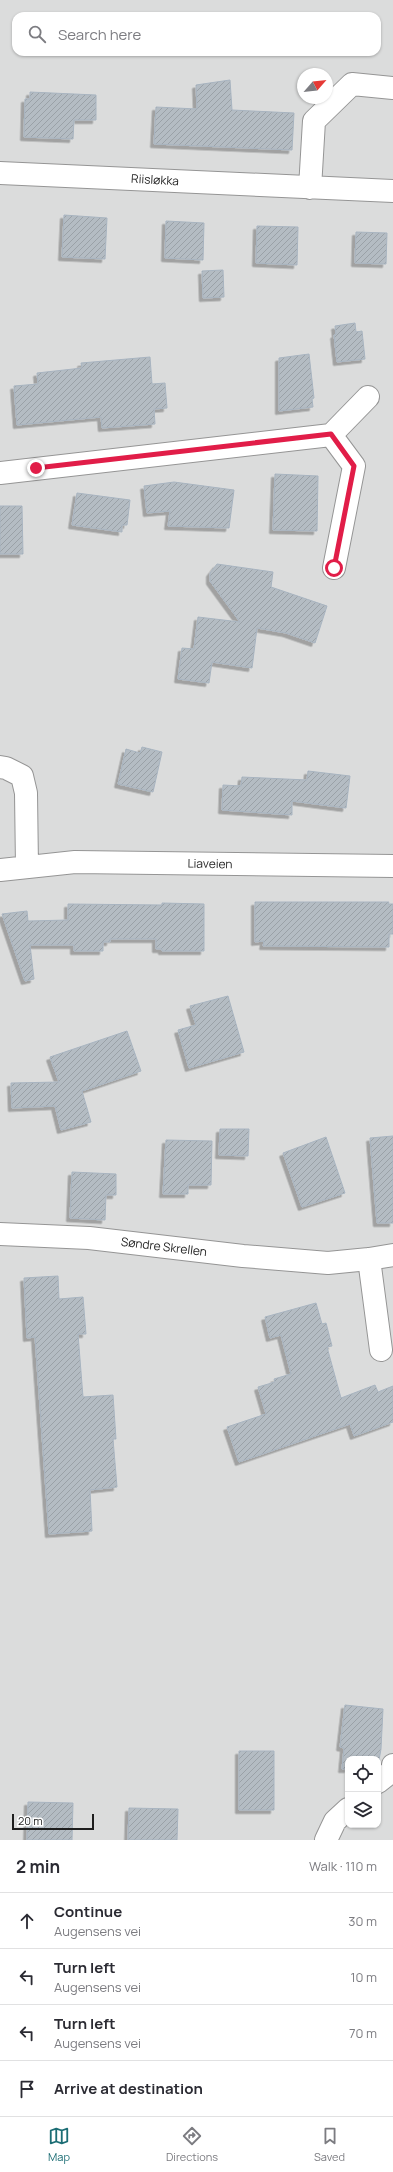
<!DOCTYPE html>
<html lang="en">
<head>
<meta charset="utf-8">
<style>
	body { margin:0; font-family:Manrope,sans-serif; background:#f7f7f7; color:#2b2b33 }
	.controls { position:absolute; right:12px; bottom:12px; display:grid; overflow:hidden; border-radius:8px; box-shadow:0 1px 3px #0004 }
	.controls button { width:36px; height:36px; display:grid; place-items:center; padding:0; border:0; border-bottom:1px solid #e1e1e2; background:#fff; color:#2b2b33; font:20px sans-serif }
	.compass { position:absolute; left:297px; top:68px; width:36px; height:36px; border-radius:50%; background:#fff; box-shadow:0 1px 3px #0004; rotate:62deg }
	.scale { position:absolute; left:12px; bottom:10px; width:82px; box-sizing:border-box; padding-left:4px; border:2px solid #1e1e1e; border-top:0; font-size:11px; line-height:14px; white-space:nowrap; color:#1e1e1e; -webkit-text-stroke:3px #fff; paint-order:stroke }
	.stop { position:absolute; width:12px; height:12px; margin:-9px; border:3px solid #e11d48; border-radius:50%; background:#fff }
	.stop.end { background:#e11d48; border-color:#fff; box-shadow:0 1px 4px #0008 }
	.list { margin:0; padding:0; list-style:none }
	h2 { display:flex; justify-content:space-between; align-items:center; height:52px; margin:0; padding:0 16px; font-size:17px }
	h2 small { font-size:13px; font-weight:400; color:#7c7c81 }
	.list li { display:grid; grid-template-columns:26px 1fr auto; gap:12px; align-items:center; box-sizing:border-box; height:56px; padding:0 16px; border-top:1px solid #e1e1e2 }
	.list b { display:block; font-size:15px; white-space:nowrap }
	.list p { margin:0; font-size:13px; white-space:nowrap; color:#7c7c81 }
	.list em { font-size:13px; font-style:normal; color:#7c7c81 }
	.icon { flex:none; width:22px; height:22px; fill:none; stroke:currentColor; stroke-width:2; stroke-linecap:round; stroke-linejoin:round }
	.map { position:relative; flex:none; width:393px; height:1840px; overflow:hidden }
	.search { position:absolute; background:#fff; box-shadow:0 1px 3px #0004; left:12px; right:12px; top:12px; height:44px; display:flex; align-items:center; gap:10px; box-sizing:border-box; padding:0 14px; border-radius:12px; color:#7c7c81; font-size:15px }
	.sheet { height:276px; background:#fff }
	nav { display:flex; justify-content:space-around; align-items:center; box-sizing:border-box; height:56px; border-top:1px solid #e1e1e2; background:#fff; font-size:11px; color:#7c7c81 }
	nav a { display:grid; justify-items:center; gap:2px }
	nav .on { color:#1c6d74 }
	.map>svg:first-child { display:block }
	.residential { fill:#dbdcdc; fill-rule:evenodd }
	.building { fill:url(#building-hatch); stroke:#a8b4c0; filter:url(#shadow) }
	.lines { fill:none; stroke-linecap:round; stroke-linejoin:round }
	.street-casing { stroke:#959595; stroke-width:24 }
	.street { stroke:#fff; stroke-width:22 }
	.route { stroke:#e11d48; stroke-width:5 }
	.labels { text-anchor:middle; stroke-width:3; stroke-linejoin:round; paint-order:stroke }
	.street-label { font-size:12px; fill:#1e1e1e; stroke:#fff }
</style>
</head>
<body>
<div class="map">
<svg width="393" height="1840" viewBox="0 0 393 1840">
	<defs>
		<pattern id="building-hatch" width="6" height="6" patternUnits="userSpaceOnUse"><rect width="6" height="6" fill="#b4bcc3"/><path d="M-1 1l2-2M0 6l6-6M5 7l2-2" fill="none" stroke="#9aa1a7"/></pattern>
		<filter id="shadow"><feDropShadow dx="-3.5" dy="3.5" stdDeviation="0" flood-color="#0004"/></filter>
	</defs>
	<rect width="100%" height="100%" fill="#e5e8ef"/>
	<path class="residential" d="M0 0H393V1840H0ZM16 16H377V52H16ZM303 74H327V98H303ZM348 1759H378V1825H348Z"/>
	<path class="building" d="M230 80 232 110 294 113 292 150 154 144 156 107 197 109 196 85Z
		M30 92 96 95V120H74L73 139 24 137 25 99H30Z
		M64 215 107 218 105 259 62 257Z
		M166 221 204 223 203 260 165 258Z
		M257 226 298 227 297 265 256 263Z
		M356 232 387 233 386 264 355 263Z
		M223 270 224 297 203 298 202 271Z
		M355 323 356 332 362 331 365 359 337 362 334 335 336 334 335 326Z
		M309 354 314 398 312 399 313 407 279 411V358Z
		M150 357 152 384 165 383 167 408 154 409 155 424 102 428 101 417 17 425 14 386 38 384 37 373 82 368 81 363Z
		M275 474 318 476 317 531 273 530Z
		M174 482 234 490 229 528 168 526 170 511 147 513 144 486Z
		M77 493 130 500 127 525H122V532L72 525Z
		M0 506H22L23 554H0Z
		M217 564 273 572 271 587 327 606 315 643 286 633 257 628 252 668 212 662 209 683 178 679 182 648 194 649 198 617 240 622 210 581V573Z
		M142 747 162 752 153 792 118 784 126 749 140 753Z
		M308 771 350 776 346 808 292 801V815L222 810 223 785 241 786 242 777 307 780Z
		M255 902H389L388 904H393V934H389V947L263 946 264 941 255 942Z
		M162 903 204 904V951H162V949H156V939H110V942H103V951H74V945H30L34 979 25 981 2 914 27 911 28 921 68 920V904L162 905Z
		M228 996 244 1052 189 1068 178 1030 196 1025 190 1006Z
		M127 1031 141 1071 82 1091 91 1122 61 1130 55 1106 12 1108 11 1083 59 1082 50 1057Z
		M220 1129H249L248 1156 219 1155Z
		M393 1136V1223H377L370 1138Z
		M326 1137 345 1193 302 1207 283 1153Z
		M166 1140 212 1141 211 1185H188V1194H163Z
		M72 1172 116 1174V1195H106L105 1220 70 1218Z
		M58 1276 59 1299 83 1297 86 1334H78L83 1397 113 1395 116 1439H113L117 1487 90 1490 92 1531 49 1534 35 1337 27 1338 24 1278Z
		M316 1303 322 1324 326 1323 332 1346 327 1347 341 1398 375 1385 378 1392 393 1386V1422L354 1436 350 1424 239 1462 227 1427 266 1414 258 1387 275 1382 274 1379 291 1374 281 1335 270 1338 265 1317Z
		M345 1705 383 1709 381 1749 378 1766V1759H348V1769H342L344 1748 340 1747Z
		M239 1751H274V1810H239Z
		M28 1802 73 1803 72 1840H27Z
		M129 1808 178 1809 177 1840H128Z"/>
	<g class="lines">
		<defs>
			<path id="street" d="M0 173 393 191
				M310 188 314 121 352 84 393 88
				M331 435 368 397
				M0 473 331 435 354 466 334 568
				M0 767 6 768 22 776 26 793 27 867
				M0 870 75 862 393 866
				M0 1234 89 1238 243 1256 328 1263 369 1259 393 1255
				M369 1259 381 1350
				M378 1782 392 1771 393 1765
				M326 1840 335 1821 348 1809"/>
		</defs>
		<use href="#street" class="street-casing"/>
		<use href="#street" class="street"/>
	</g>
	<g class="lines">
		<path class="route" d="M36 468 331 434 354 466 334 568"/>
	</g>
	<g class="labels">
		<g class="street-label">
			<text transform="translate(155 180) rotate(3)" y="4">Riisløkka</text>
			<text transform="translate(210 864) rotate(1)" y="4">Liaveien</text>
			<text transform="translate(164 1247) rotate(7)" y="4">Søndre Skrellen</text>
		</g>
	</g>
</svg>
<div class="controls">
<button><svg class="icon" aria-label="locate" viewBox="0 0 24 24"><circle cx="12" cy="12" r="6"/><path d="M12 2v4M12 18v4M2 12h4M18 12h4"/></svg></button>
<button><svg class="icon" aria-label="layers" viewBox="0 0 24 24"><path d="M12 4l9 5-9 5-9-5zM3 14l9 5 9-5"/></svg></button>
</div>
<svg class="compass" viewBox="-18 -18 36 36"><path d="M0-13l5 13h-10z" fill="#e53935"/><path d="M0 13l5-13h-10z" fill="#7c7c81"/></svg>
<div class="scale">20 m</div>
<div class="stop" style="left:334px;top:568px"></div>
<div class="stop end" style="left:36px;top:468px"></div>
<div class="search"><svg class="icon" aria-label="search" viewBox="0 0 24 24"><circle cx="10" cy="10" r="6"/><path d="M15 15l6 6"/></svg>Search here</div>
</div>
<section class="sheet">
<h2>2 min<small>Walk · 110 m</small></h2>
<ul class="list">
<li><svg class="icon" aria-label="ahead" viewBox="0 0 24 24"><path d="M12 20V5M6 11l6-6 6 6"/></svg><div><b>Continue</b><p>Augensens vei</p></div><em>30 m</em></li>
<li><svg class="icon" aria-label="left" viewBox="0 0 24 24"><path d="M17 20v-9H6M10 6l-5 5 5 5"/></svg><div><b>Turn left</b><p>Augensens vei</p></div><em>10 m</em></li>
<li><svg class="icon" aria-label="left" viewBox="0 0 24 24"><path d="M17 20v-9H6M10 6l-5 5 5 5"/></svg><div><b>Turn left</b><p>Augensens vei</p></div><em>70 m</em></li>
<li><svg class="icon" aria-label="arrive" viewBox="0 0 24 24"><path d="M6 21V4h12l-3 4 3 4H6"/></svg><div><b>Arrive at destination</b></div></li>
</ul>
</section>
<nav>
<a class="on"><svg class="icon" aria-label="map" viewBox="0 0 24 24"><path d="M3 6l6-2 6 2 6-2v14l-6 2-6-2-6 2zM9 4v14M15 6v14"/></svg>Map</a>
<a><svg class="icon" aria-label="directions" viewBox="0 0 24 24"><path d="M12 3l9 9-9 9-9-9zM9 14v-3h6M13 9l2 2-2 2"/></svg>Directions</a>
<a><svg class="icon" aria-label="saved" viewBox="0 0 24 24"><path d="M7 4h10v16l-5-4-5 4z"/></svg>Saved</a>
</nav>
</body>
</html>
